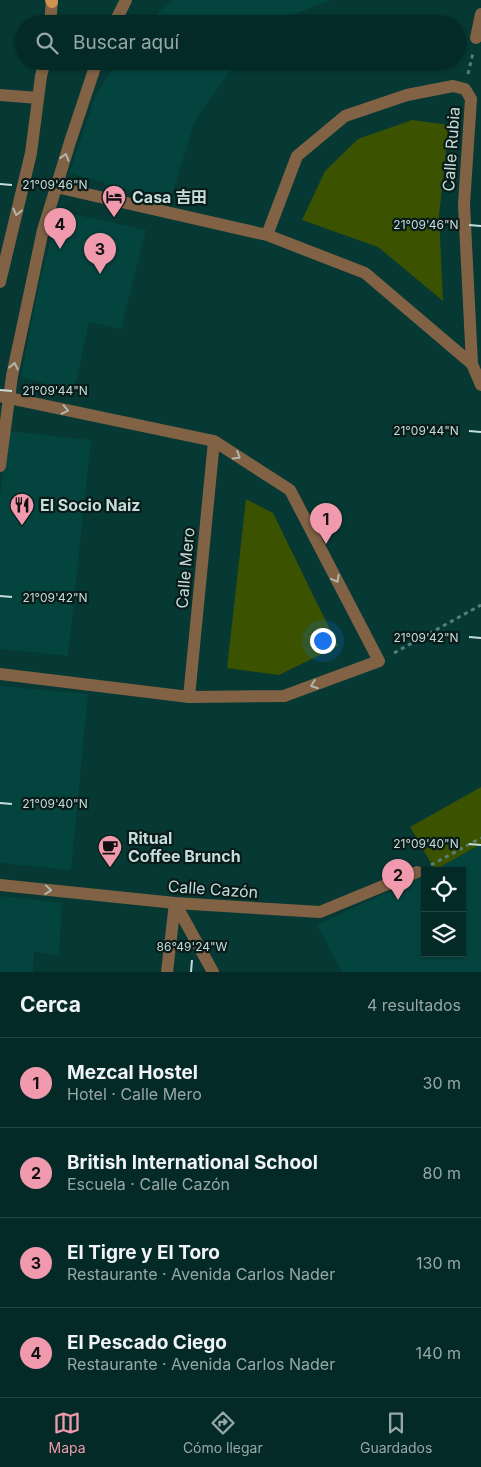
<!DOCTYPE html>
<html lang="es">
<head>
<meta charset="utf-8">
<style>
	body { margin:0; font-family:Inter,"Noto Sans SC",sans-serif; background:#0d322f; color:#f1f3f6 }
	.controls { position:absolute; right:15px; bottom:15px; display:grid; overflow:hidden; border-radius:0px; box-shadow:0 1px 4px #0004 }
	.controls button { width:45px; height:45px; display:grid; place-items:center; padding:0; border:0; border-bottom:1px solid #254644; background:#042a27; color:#f1f3f6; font:25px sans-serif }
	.you { position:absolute; left:322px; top:640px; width:18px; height:18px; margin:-12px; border:4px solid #fff; border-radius:50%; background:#1a73e8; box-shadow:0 0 0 8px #1a73e833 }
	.badge { display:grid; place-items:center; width:32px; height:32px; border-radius:50%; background:#f29aad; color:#111; font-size:16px; font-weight:700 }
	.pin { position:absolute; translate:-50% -41px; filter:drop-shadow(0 1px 2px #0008) }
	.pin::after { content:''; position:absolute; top:26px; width:18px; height:15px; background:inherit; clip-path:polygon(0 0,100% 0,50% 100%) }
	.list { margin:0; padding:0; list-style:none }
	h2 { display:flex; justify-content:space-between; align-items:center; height:65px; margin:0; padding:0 20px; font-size:21px }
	h2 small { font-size:16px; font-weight:400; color:#97a7a7 }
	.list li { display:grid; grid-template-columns:32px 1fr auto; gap:15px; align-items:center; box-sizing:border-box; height:90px; padding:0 20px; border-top:1px solid #254644 }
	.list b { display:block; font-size:19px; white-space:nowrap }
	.list p { margin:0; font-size:16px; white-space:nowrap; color:#97a7a7 }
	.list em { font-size:16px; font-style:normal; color:#97a7a7 }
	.icon { flex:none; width:28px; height:28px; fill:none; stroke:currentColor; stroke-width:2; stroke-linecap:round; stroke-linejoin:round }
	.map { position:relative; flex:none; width:481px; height:972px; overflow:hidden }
	.search { position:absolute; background:#042a27; box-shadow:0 1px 4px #0004; left:15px; right:15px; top:15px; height:55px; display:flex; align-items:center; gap:12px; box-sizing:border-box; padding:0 18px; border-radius:28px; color:#97a7a7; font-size:19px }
	.sheet { height:425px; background:#042a27 }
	nav { display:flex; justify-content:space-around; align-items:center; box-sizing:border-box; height:70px; border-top:1px solid #254644; background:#042a27; font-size:14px; color:#97a7a7 }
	nav a { display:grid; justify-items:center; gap:2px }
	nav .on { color:#f29aad }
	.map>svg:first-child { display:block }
	.built { fill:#04443f }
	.green { fill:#3b5200 }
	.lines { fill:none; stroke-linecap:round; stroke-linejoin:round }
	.path { stroke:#587e7a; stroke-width:3; stroke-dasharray:4 4; stroke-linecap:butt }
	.minor { stroke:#816244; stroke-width:12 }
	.major { stroke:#d09250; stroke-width:12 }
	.oneway { stroke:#b1b7ac }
	.ticks { fill:none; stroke:#c5dcd9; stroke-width:2 }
	.labels { text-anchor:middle; stroke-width:4.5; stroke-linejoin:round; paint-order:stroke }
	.street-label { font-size:16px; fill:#c5dcd9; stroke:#091c1a }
	.poi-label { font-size:16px; font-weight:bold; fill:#c5dcd9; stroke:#091c1a; text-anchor:start }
	.ticks-label { font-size:12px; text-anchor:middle; fill:#c5dcd9; stroke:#091c1a; stroke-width:4.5; stroke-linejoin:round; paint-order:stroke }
</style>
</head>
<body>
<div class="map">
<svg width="481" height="972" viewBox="0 0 481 972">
	<rect width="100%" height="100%" fill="#063834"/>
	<path class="built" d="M172 0H331L289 16 280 24H148L160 11Z
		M118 61H241L230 71 195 120 170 201 69 173 96 95Z
		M59 211 146 230 121 329 89 322 74 392 21 377 39 283Z
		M7 431 91 440 68 656 0 649V498Z
		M0 686 88 694 71 870 0 863Z
		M481 844V972H342L317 925 425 875V953H462V871H434Z
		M0 896 62 903 59 955 34 952 33 972H0Z"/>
	<path class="green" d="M412 120 449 125 439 215 443 301 378 247 302 220 325 171 358 139Z
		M246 499 273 513 338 646 279 675 227 668Z
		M481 787V844L435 870 410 827Z"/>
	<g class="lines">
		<path class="path" d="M468 74 473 53
			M394 653 481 605
			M431 865 481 838"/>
		<path class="minor" d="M50 24 52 0
			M114 24 126 0
			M476 38 481 14
			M0 95 38 98
			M56 187 267 235
			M0 282 31 153 41 76 45 61
			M472 364 365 273 267 235 297 156 345 116 407 95 453 86 465 89 471 99 464 204 472 364 481 385
			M0 396 214 441 290 490 379 661 284 696 189 697 0 674
			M0 466 12 376 43 230 70 142 97 61
			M189 697 214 441
			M0 885 175 903 320 912 417 872
			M175 903 213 972
			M167 972 175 903"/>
		<path class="major" d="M51 0 52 2"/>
	</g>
	<defs><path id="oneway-chevron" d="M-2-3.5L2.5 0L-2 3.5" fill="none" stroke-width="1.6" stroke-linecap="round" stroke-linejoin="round" transform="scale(1.25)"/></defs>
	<g class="oneway">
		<use href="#oneway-chevron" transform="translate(65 157) rotate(-73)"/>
		<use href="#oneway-chevron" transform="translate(17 212) rotate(104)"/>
		<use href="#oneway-chevron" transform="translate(14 366) rotate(-78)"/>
		<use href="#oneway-chevron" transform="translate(65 410) rotate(12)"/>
		<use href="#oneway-chevron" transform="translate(237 456) rotate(32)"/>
		<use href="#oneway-chevron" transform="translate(336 579) rotate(62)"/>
		<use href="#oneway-chevron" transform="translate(314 685) rotate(160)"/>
		<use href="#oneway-chevron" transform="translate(48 890) rotate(6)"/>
	</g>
	<path class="ticks" d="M0 184 12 185M469 225 481 226M0 390 12 391M469 431 481 432M0 596 12 597M469 637 481 638M0 803 12 804M469 844 481 845M191 972 192 960"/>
	<defs>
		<symbol id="hotel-pin" viewBox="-11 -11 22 30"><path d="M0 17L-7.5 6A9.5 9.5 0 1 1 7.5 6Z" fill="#f29aad" stroke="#091c1a"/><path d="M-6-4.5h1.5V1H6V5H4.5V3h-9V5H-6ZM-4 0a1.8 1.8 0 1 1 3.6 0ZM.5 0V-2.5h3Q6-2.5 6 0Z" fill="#111"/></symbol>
		<symbol id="restaurant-pin" viewBox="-11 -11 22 30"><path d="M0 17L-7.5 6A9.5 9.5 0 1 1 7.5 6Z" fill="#f29aad" stroke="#091c1a"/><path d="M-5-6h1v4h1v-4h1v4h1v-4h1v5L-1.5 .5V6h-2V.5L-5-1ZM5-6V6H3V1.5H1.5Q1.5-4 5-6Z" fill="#111"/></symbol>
		<symbol id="cafe-pin" viewBox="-11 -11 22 30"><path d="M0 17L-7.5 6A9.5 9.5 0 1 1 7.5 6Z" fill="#f29aad" stroke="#091c1a"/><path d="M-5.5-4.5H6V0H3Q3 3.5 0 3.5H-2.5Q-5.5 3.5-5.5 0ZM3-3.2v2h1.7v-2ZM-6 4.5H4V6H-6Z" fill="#111"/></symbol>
	</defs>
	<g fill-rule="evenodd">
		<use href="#hotel-pin" x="100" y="183" width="28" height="38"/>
		<use href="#restaurant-pin" x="8" y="491" width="28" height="38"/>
		<use href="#cafe-pin" x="96" y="833" width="28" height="38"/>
	</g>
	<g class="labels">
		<g class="street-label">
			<text transform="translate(451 149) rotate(-86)" y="6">Calle Rubia</text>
			<text transform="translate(185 568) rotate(-85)" y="6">Calle Mero</text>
			<text transform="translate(213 889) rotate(4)" y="6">Calle Cazón</text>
		</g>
		<g class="poi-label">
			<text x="132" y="203">Casa 吉田</text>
			<text x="40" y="511">El Socio Naiz</text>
			<text x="128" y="844">Ritual<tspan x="128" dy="18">Coffee Brunch</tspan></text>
		</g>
	</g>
	<g class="ticks-label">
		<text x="55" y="189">21°09'46"N</text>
		<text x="426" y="229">21°09'46"N</text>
		<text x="55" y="395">21°09'44"N</text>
		<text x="426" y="435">21°09'44"N</text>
		<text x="55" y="602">21°09'42"N</text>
		<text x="426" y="642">21°09'42"N</text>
		<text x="55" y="808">21°09'40"N</text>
		<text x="426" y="848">21°09'40"N</text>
		<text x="192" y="951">86°49'24"W</text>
	</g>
</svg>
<div class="controls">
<button><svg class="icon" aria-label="locate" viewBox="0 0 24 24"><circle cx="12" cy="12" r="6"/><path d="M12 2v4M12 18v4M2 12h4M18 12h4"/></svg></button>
<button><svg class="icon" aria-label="layers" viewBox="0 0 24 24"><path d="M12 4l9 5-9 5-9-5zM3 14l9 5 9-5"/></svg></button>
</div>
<div class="you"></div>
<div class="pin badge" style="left:326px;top:544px">1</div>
<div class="pin badge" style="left:398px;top:900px">2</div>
<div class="pin badge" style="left:100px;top:274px">3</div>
<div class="pin badge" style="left:60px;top:249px">4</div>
<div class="search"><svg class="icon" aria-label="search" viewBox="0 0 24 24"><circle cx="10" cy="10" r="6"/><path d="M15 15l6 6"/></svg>Buscar aquí</div>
</div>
<section class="sheet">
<h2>Cerca<small>4 resultados</small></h2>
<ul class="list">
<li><span class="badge">1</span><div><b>Mezcal Hostel</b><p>Hotel · Calle Mero</p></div><em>30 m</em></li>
<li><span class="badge">2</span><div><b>British International School</b><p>Escuela · Calle Cazón</p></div><em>80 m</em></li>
<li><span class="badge">3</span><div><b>El Tigre y El Toro</b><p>Restaurante · Avenida Carlos Nader</p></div><em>130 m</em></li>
<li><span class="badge">4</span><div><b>El Pescado Ciego</b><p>Restaurante · Avenida Carlos Nader</p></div><em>140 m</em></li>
</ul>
</section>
<nav>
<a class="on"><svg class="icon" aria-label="map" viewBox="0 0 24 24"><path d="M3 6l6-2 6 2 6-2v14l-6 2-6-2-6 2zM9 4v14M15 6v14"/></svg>Mapa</a>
<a><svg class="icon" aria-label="directions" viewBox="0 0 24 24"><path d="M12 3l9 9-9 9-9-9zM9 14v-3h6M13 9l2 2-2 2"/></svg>Cómo llegar</a>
<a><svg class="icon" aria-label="saved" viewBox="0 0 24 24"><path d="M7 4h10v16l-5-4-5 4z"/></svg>Guardados</a>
</nav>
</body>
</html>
